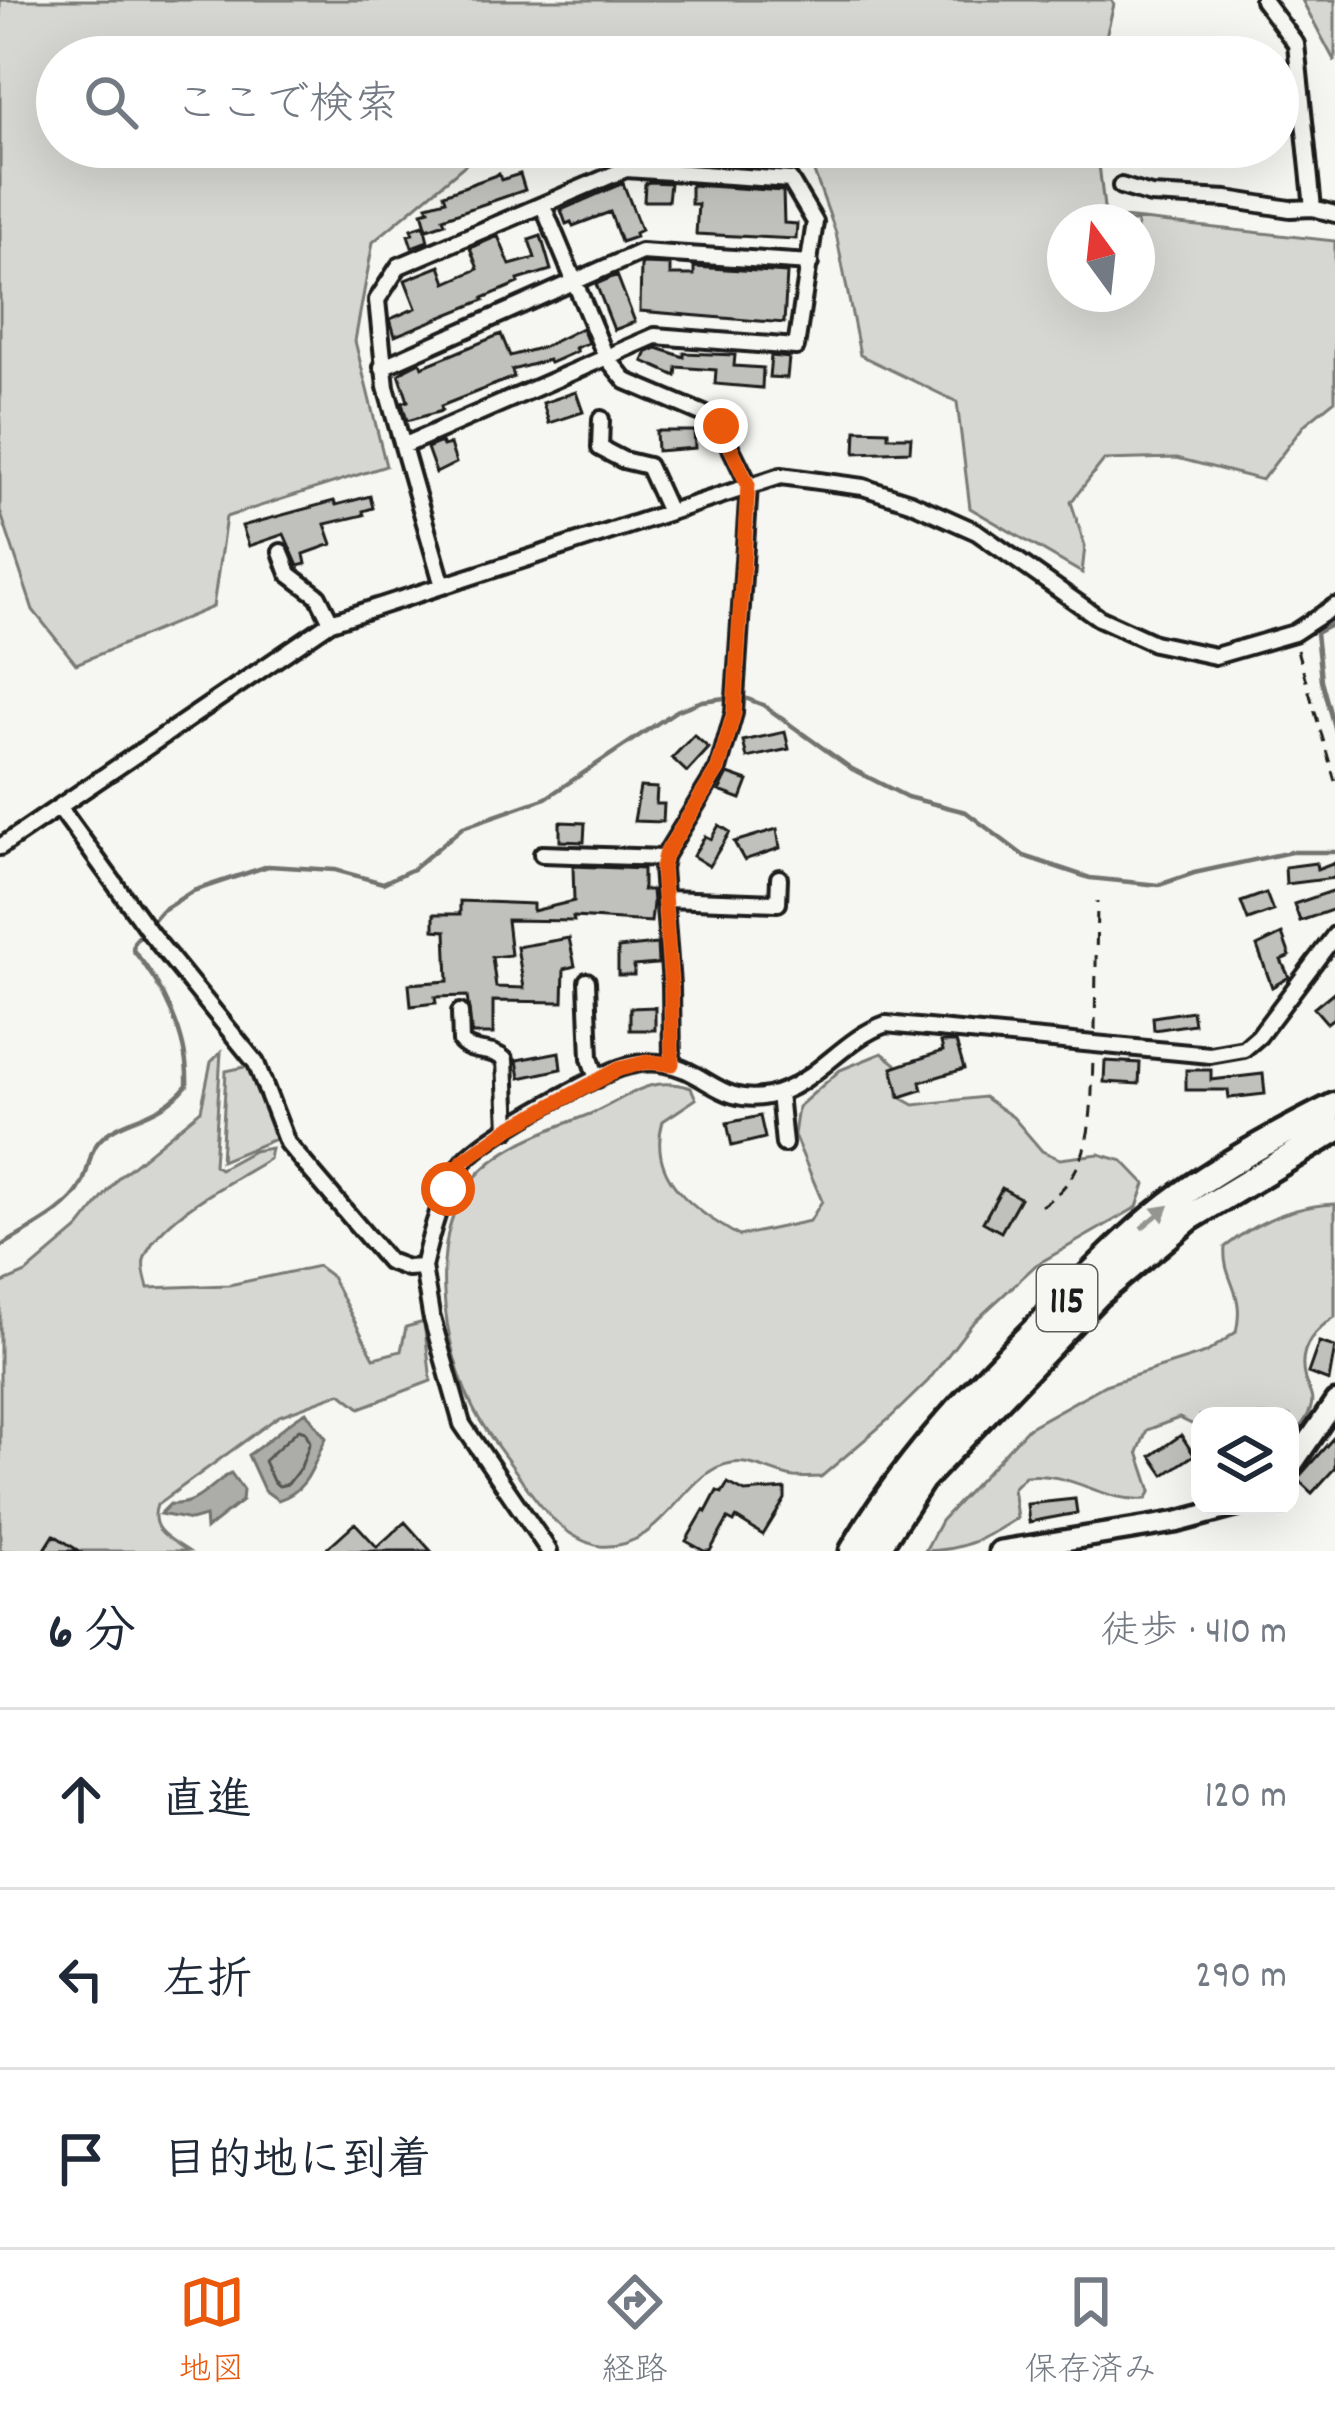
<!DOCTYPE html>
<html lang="ja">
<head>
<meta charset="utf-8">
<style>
	body { margin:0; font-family:Dekko,"Klee One",sans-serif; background:#f2f2f3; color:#1f2937 }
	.controls { position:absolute; right:36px; bottom:36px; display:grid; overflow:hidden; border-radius:24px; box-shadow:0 12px 48px #0002 }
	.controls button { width:108px; height:108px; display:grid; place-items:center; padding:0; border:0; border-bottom:3px solid #e0e1e3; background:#fff; color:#1f2937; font:60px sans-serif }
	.compass { position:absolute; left:1047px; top:204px; width:108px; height:108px; border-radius:50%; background:#fff; box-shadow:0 12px 48px #0002; rotate:345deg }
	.stop { position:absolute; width:36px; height:36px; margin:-27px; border:9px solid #ea580c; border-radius:50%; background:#fff }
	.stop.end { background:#ea580c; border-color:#fff; box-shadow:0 3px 12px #0008 }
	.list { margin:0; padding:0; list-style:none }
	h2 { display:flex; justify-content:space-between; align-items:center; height:156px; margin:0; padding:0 48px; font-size:51px }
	h2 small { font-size:39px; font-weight:400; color:#747a83 }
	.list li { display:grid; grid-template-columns:78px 1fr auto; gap:36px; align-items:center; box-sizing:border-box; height:180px; padding:0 48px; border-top:3px solid #e0e1e3 }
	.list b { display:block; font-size:45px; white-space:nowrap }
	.list em { font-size:39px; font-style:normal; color:#747a83 }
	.icon { flex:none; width:66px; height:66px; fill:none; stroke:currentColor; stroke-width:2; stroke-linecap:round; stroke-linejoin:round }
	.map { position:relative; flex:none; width:1335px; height:1551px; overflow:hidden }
	.search { position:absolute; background:#fff; box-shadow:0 12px 48px #0002; left:36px; right:36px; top:36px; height:132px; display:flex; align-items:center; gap:30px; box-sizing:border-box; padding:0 42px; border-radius:66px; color:#747a83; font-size:45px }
	.sheet { height:696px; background:#fff }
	nav { display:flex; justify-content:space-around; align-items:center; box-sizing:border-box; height:168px; border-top:3px solid #e0e1e3; background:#fff; font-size:33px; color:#747a83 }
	nav a { display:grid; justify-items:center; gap:6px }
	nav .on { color:#ea580c }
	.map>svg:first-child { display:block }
	.green { fill:#d6d6d2; stroke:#797977; stroke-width:3; fill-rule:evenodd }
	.water { fill:#acaca9; stroke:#727271; stroke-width:3 }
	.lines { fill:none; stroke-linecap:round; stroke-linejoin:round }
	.shore { stroke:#565654; stroke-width:3 }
	.stream { stroke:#727271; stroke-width:4.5 }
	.building { fill:#c0c0bd; stroke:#1c1c1c; stroke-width:3 }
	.minor-casing { stroke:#1c1c1c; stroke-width:22 }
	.tertiary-casing { stroke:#1c1c1c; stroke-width:27 }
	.trunk-casing { stroke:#1c1c1c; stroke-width:33 }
	.path { stroke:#1c1c1c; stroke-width:3; stroke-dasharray:12 9; stroke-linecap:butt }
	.minor { stroke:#f6f6f2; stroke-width:14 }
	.tertiary { stroke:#f6f6f2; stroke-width:18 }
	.trunk { stroke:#f6f6f2; stroke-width:24 }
	.oneway { fill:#949492 }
	.route { stroke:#ea580c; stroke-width:15 }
	.labels { text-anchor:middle; stroke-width:12; stroke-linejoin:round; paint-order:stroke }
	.shield { fill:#f6f6f2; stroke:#5d5d5c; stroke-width:3 }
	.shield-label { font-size:39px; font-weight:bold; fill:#1c1c1c }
</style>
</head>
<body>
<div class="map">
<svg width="1335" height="1551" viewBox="0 0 1335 1551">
	<rect width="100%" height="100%" fill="#f6f6f2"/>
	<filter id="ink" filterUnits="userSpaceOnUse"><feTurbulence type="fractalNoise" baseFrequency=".00833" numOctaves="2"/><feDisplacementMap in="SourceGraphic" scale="24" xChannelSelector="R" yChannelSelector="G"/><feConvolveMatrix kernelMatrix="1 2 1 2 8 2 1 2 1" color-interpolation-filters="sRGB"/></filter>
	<g filter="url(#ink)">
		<path class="green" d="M0 0H1111L1114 4 1101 57H680L655 41 614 57H57V147H479L478 154 373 242 355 341 386 466 226 517 213 607 76 664 33 610 0 511Z
			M1302 0H1335V62Z
			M805 147H1097L1105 216 1335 241V400L1305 424 1262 480 1177 458 1104 460 1071 502 1085 546 1082 573 970 508 957 402 860 355 836 233ZM1065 222H1137V294H1065Z
			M221 1052 214 1165 220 1169 253 1151 271 1148 269 1159C234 1181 157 1217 144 1260 142 1269 146 1279 148 1288L229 1285 318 1266 330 1275 374 1358 401 1351 406 1327 424 1322 431 1381 360 1408 341 1393 279 1416 157 1505C148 1530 169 1538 188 1551H0V1284L26 1273 79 1228 119 1177 201 1110 211 1062Z
			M882 1053 896 1064 898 1096 914 1105 984 1097 1013 1117 1042 1151 1060 1159 1099 1154 1123 1161 1145 1184 1137 1207 1036 1265 971 1325 928 1381 889 1419 821 1477C813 1477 803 1478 794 1477 773 1474 754 1460 732 1463 683 1469 665 1551 600 1546 563 1539 539 1505 519 1476 504 1454 485 1432 473 1408 443 1347 426 1238 472 1181 501 1145 549 1130 590 1114 628 1098 647 1074 691 1088L696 1099 663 1121C646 1179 696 1211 739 1236L810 1221 822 1201 794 1135 798 1107 840 1070Z
			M254 1065 275 1139 221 1161 226 1071Z
			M1335 1204V1317C1312 1331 1297 1351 1305 1380 1308 1390 1314 1396 1311 1407 1308 1419 1298 1430 1290 1439V1416H1200V1428L1179 1418 1147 1430 1138 1452 1151 1491 1146 1499C1098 1502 1075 1471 1025 1476L1013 1488 1017 1518C986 1538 962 1551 925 1551L941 1521 1028 1428 1105 1385 1206 1353 1236 1332C1246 1290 1222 1281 1225 1247 1257 1221 1294 1206 1335 1204Z"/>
		<path class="water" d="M306 1412 326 1438C313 1464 309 1491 278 1500L264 1490 248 1455C270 1441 284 1424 306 1412Z
			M231 1473 243 1490 242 1501 206 1529 205 1516 191 1520 160 1514 170 1504C199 1506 208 1486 231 1473Z"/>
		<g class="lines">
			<path class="shore" d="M299 1429 305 1431 310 1442 301 1467 288 1484 279 1486 273 1481 264 1461Z"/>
			<path class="stream" d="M1335 623 1316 633 1321 680 1335 731
				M0 1247C26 1230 68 1212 82 1184 89 1170 89 1151 100 1140 121 1117 159 1120 187 1085 189 1038 163 985 133 950L134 942 161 911 193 891 268 866 335 870 383 883 413 869 463 827 546 798 676 711 702 701 740 696 763 705 852 769 907 797 966 812 1024 856 1090 878 1159 885 1194 873 1291 852H1335"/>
		</g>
		<path class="building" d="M499 174 501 180 520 174 525 190 443 218 445 223 427 229 422 212 429 210 427 205 446 200 444 194Z
			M649 182 670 183 668 201H644L645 184Z
			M623 183 641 230 635 233 636 237 621 242 610 212 573 226 571 222 566 224 561 210Z
			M691 185 783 191 784 223 797 224 796 239 696 234 698 204H691Z
			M424 225 428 241 412 247 408 235 413 234 411 229Z
			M498 236 510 265 535 258 529 240 541 236 551 270 518 280 519 283 483 298 484 300 395 336 390 319 416 308 405 280 440 266 446 283 478 269 470 248Z
			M641 264 670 265V275H694V267L787 273 784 323 640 311Z
			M617 275 635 322 614 330 596 284Z
			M582 328 588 343 575 348 577 351 550 363 548 360 512 370 514 377 441 406 442 411 407 421 402 403 408 401 399 374 406 369 420 362 422 367 501 334 510 356 543 347Z
			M657 348 684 357V353L735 355 734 366 763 368 762 388 715 384 716 370 677 367 676 376 643 361 647 352Z
			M771 356 789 358 787 378 769 377Z
			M576 392 583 412 549 423 543 403Z
			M856 430 888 431V437H911L910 451 855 453Z
			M656 431H694L695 448 657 451Z
			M441 442 443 446 450 444 456 463 436 473 427 448Z
			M370 496 373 508 363 511 364 515 325 524 332 544 304 554 306 564 298 566 284 534 249 546 242 526 334 501 336 505Z
			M785 732 789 749 747 758 743 741Z
			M694 735 709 748 687 772 672 758Z
			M728 774 748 781 741 799 719 791Z
			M640 787 657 788 656 804H664L663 822 634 821Z
			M560 822 585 823 584 842 560 841Z
			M719 825 730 832 709 866 693 856 705 836 711 839Z
			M777 829 780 848 744 860 734 842Z
			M1316 863 1317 870 1335 863V878L1286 884 1285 867Z
			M573 866 643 869V890H652L653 903 651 922 573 917 574 921 507 920 511 955 492 957 496 987 524 988 517 947 569 938 575 966 564 969 563 1002 493 1001V1034H472L467 996 435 997 436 1003 411 1006 409 984 448 981 446 931 434 930V914H460V901L533 904V911L574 901Z
			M1335 890V909L1300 921 1294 904Z
			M1266 893 1273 911 1248 920 1241 902Z
			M1282 934 1290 956 1281 960 1289 977 1272 987 1257 946Z
			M657 944 658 964 634 966V975H618V948Z
			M1335 991V1017L1327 1023 1314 1008Z
			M655 1007V1030H630V1008Z
			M1192 1011 1194 1024 1154 1030 1153 1017Z
			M941 1042H956L964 1069 920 1082 922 1090 900 1097 892 1068 943 1051Z
			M559 1052 561 1069 520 1078 517 1060Z
			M1105 1061 1140 1063 1139 1084 1104 1082Z
			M1186 1070H1211V1080L1263 1074 1265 1094 1229 1098 1228 1090H1186Z
			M760 1116 765 1138 732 1146 727 1123Z
			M1002 1188 1020 1198 1001 1232 983 1222Z
			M1319 1342 1335 1347 1329 1381 1308 1373Z
			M1181 1435 1194 1455 1164 1475 1151 1456Z
			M1335 1436V1468L1312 1493 1297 1479Z
			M728 1483 745 1492 785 1489V1499L763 1535 736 1518 734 1522 728 1519 710 1551H704L686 1541 704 1510 706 1512 717 1491 722 1493Z
			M1075 1499 1077 1513 1029 1522 1027 1504Z
			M405 1522 431 1551H324L355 1523 377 1547Z
			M54 1535 79 1551H44Z"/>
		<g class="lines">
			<defs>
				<path id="minor" d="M1263 0 1296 44 1313 208
					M1121 186 1151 195 1227 199 1290 209 1313 208 1335 214
					M543 206 606 357 626 381 711 417 720 426 749 485 734 713 718 769 665 855 662 868 671 985 672 1064
					M382 367 641 252 810 263
					M601 419 600 448 623 460 648 466 669 512
					M403 446 655 336 796 347 815 222 790 180 626 169 399 266 377 300 386 387 443 586
					M281 552 289 574 318 596 331 622
					M59 807 151 934 256 1063 287 1143 388 1261 407 1268 423 1267C431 1233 441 1193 462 1164 479 1139 589 1079 620 1068 635 1063 650 1061 665 1064 705 1070 721 1106 768 1096 814 1086 842 1039 886 1024L1210 1055 1244 1049 1259 1036 1335 935
					M0 847 331 622 781 476 863 487 910 502 977 532 1099 618 1154 643 1215 656 1294 633 1335 606
					M542 854 664 858
					M666 899 778 903 779 878
					M587 981 590 1058 597 1079
					M460 1012 461 1042C473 1055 492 1047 505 1060L508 1129
					M779 1093 784 1144
					M423 1267 431 1315 462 1424 549 1551"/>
				<path id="tertiary" d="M1290 1468 1335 1402
					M999 1551 1177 1522 1237 1506"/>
				<path id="trunk" d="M853 1551C901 1468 966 1398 1034 1331 1082 1284 1128 1233 1183 1194 1231 1160 1283 1132 1335 1106
					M875 1551 922 1479 1098 1294 1189 1218 1335 1130"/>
			</defs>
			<use href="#minor" class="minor-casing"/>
			<use href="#tertiary" class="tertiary-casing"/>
			<use href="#trunk" class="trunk-casing"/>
			<path class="path" d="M1297 650 1335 781
				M1095 1030 1097 901
				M1041 1206C1095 1173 1091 1113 1093 1058"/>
			<use href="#minor" class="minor"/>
			<use href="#tertiary" class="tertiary"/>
			<use href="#trunk" class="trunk"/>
		</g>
		<defs><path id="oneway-solid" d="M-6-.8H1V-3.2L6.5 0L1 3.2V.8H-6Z" transform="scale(3)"/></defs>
		<use class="oneway" href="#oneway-solid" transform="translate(1155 1217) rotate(-39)"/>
	</g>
	<g class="lines" filter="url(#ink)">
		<path class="route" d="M448 1189 463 1161 508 1129 619 1069 647 1062 672 1064 671 985 662 868 665 855 718 769 734 713 748 485 721 426"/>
	</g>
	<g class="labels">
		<rect class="shield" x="1037" y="1265" width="60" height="66" rx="9"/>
		<g class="shield-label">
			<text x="1067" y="1312">115</text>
		</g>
	</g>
</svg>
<div class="controls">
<button><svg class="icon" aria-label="layers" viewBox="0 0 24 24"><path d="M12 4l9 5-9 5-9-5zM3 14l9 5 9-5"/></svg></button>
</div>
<svg class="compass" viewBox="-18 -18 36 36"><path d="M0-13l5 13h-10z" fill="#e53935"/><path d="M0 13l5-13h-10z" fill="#747a83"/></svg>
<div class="stop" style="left:448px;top:1189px"></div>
<div class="stop end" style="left:721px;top:426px"></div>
<div class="search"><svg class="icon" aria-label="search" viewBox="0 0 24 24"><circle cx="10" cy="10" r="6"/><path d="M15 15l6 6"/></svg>ここで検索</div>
</div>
<section class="sheet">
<h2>6 分<small>徒歩 · 410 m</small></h2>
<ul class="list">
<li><svg class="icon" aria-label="ahead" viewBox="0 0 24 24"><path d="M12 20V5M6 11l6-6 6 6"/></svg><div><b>直進</b></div><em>120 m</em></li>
<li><svg class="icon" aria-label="left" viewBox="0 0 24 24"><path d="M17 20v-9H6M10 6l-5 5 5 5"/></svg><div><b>左折</b></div><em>290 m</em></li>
<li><svg class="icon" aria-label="arrive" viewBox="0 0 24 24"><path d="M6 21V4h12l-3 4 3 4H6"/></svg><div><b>目的地に到着</b></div></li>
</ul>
</section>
<nav>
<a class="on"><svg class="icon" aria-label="map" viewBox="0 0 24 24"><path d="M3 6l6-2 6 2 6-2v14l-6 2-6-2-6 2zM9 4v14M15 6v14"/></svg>地図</a>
<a><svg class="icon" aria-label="directions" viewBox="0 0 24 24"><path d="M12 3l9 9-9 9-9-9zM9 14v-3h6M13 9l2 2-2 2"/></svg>経路</a>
<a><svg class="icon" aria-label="saved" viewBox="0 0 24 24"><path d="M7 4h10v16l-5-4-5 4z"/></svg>保存済み</a>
</nav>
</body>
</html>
